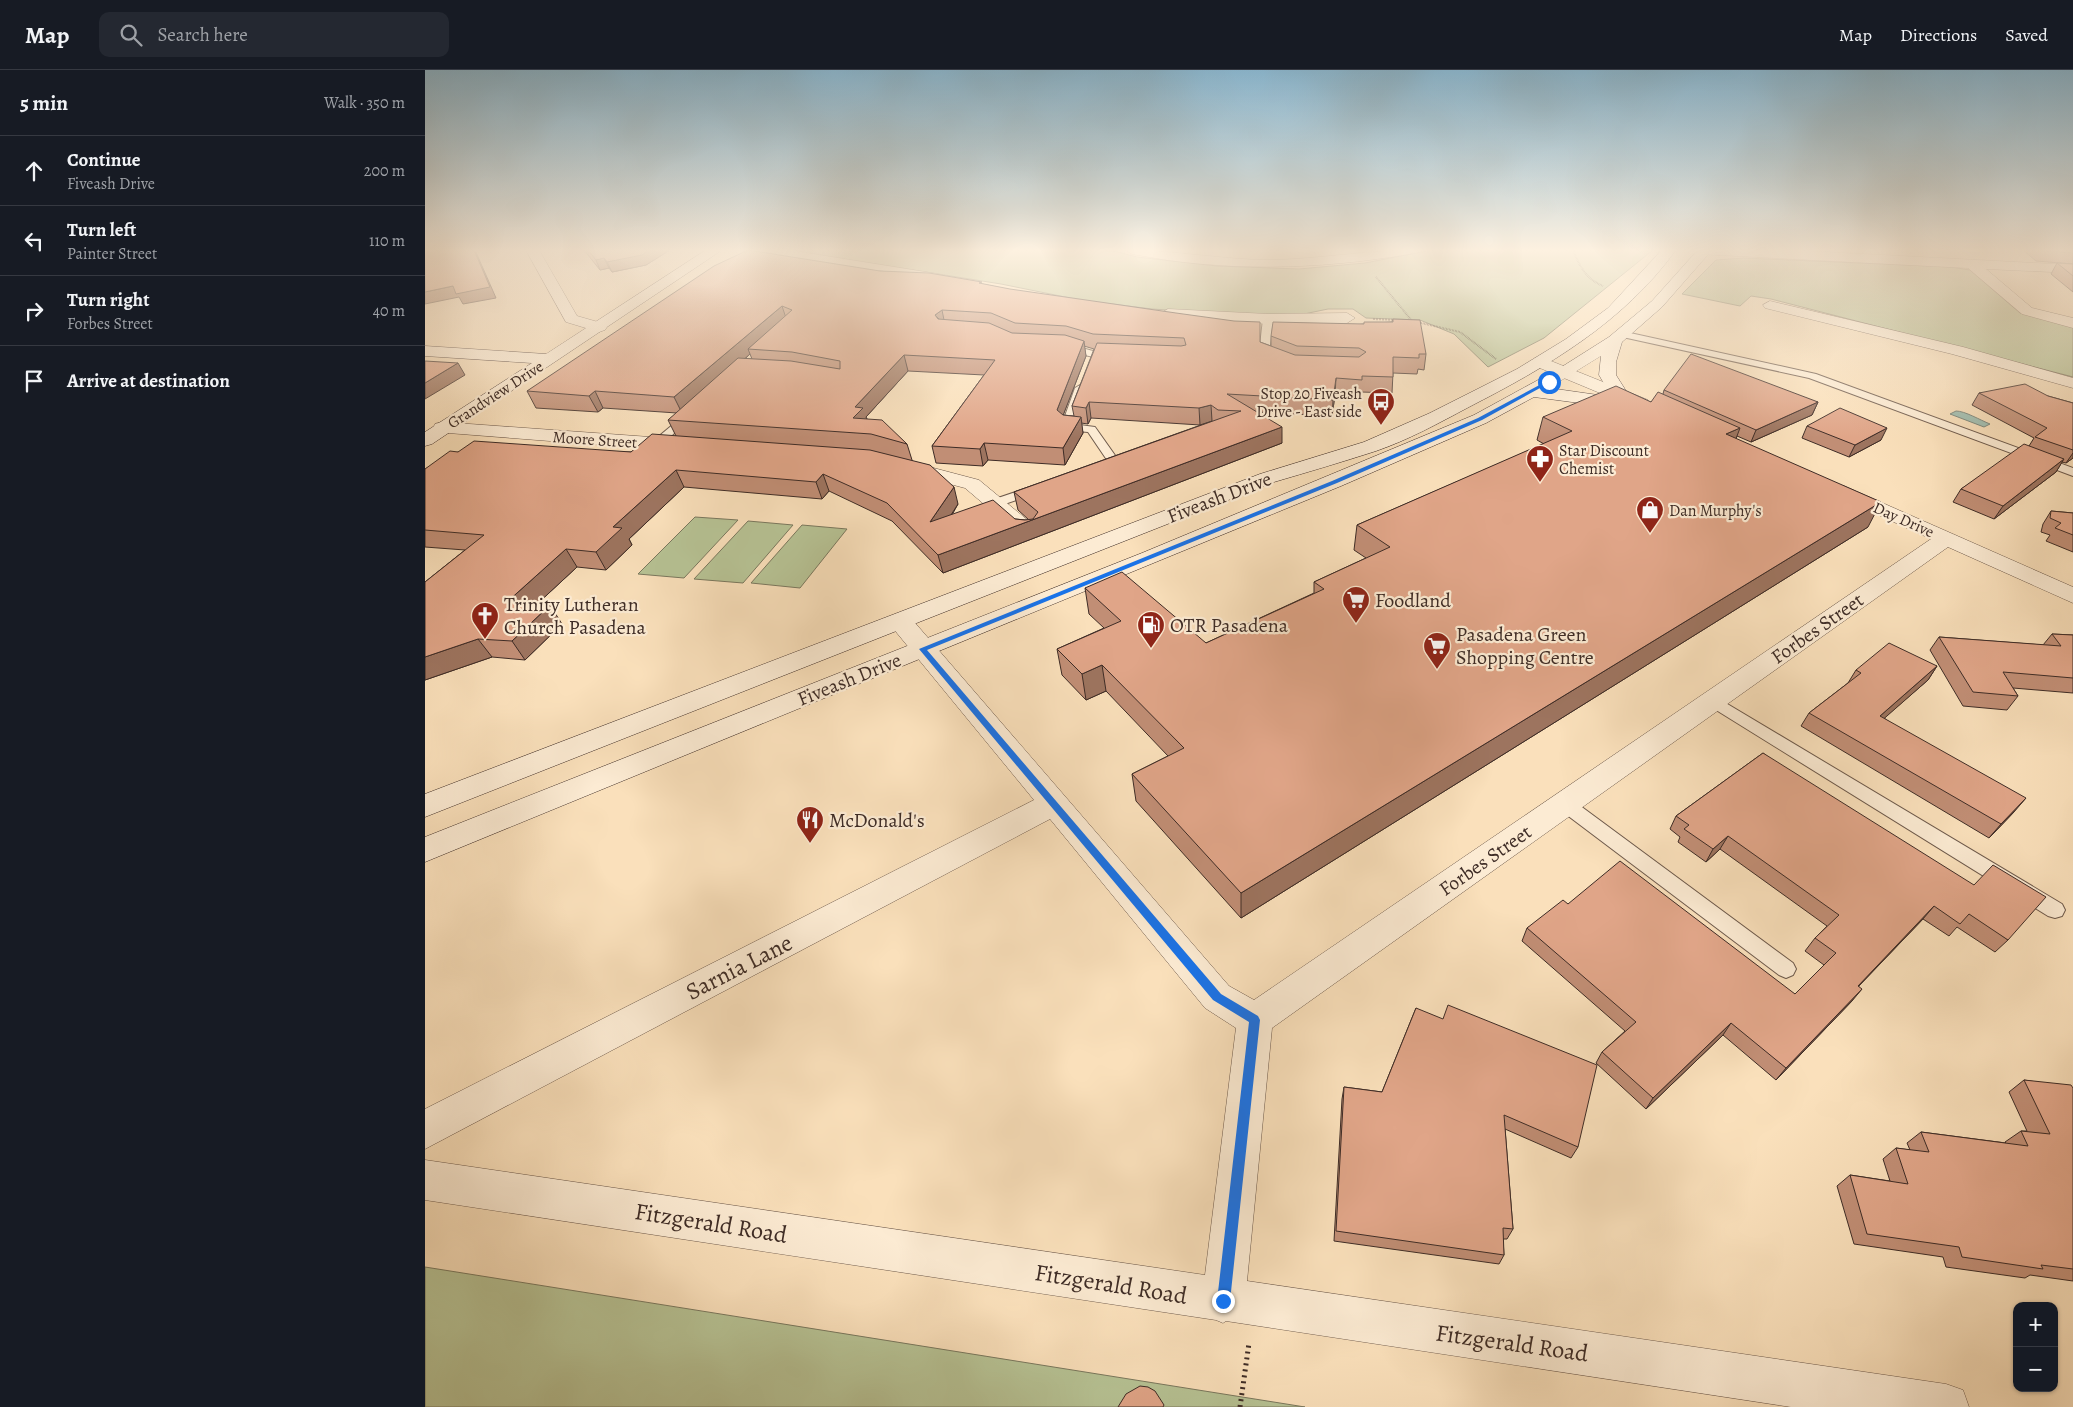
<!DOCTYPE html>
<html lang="en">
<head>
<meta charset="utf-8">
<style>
	body { margin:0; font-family:Alegreya,serif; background:#242831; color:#f1f3f6 }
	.controls { position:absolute; right:15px; bottom:15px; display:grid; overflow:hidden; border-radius:10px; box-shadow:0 1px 4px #0004 }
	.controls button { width:45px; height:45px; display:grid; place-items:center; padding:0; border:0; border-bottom:1px solid #363941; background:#171b24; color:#f1f3f6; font:25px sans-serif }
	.stop { position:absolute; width:15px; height:15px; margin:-11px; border:4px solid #1a73e8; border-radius:50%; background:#fff }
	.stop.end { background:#1a73e8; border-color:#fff; box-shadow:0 1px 5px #0008 }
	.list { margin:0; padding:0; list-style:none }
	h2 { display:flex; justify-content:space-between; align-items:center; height:65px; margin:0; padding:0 20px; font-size:21px }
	h2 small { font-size:16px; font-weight:400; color:#9ea1a6 }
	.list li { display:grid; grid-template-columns:32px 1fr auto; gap:15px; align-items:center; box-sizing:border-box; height:70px; padding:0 20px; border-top:1px solid #363941 }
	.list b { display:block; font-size:19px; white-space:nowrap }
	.list p { margin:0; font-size:16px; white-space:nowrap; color:#9ea1a6 }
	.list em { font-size:16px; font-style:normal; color:#9ea1a6 }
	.icon { flex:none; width:28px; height:28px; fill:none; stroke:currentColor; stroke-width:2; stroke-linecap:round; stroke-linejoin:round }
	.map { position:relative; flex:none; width:1648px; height:1337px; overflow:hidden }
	header { display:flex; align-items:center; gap:30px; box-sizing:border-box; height:70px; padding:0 25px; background:#171b24; border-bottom:1px solid #363941 }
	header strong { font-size:24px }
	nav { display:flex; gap:28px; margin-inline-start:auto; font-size:18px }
	.search { width:350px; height:45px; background:#242831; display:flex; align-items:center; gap:12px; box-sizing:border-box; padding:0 18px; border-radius:10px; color:#9ea1a6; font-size:19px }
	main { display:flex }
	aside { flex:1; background:#171b24 }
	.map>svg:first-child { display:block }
	.green { fill:#b7c395; stroke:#7a785e }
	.water { fill:#9ebdb0; stroke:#788379 }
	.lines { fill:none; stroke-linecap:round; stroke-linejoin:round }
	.lane-casing { stroke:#6d594b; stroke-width:2 }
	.street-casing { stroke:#6d594b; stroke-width:1 }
	.secondary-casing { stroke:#3e2c26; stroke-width:1 }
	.path-far1 { stroke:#3e2c26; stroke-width:2; stroke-dasharray:0.5 1; stroke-linecap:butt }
	.path { stroke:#3e2c26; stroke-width:5; stroke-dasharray:2 4; stroke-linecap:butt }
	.lane { fill:#fcebd3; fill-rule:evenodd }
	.street { fill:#fcebd3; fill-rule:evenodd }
	.secondary { fill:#fcebd3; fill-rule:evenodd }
	.wall { fill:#c18e75; stroke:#3e2c26; fill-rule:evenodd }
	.shaded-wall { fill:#9d745f; stroke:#3e2c26 }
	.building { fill:#e0a588; stroke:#3e2c26 }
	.route { fill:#1a73e8 }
	.labels { text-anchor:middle; stroke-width:4.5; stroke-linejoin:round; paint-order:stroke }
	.far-poi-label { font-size:16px; fill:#3e2c26; stroke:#fcebd3; text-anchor:start }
	.far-street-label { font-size:16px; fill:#3e2c26; stroke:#fcebd3 }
	.street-label { font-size:20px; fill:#3e2c26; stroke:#fcebd3 }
	.poi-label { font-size:20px; fill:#3e2c26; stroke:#fcebd3; text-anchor:start }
	.near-street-label { font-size:24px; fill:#3e2c26; stroke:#fcebd3 }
</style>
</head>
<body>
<header>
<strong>Map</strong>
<div class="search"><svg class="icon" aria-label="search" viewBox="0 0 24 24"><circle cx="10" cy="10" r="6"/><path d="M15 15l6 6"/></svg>Search here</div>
<nav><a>Map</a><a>Directions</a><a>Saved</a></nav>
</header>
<main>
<aside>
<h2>5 min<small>Walk · 350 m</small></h2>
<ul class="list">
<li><svg class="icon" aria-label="ahead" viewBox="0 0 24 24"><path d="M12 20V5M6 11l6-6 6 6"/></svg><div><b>Continue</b><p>Fiveash Drive</p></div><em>200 m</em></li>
<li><svg class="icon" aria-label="left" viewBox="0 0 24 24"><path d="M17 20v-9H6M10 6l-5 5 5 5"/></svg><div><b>Turn left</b><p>Painter Street</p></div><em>110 m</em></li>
<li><svg class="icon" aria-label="right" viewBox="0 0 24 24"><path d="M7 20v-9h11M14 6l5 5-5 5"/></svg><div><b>Turn right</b><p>Forbes Street</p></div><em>40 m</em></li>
<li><svg class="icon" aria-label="arrive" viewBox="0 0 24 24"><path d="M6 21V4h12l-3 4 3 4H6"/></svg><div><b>Arrive at destination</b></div></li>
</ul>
</aside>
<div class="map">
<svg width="1648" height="1337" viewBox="0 0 1648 1337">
	<rect width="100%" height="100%" fill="#fae0bb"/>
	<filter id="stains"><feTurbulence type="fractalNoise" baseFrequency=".004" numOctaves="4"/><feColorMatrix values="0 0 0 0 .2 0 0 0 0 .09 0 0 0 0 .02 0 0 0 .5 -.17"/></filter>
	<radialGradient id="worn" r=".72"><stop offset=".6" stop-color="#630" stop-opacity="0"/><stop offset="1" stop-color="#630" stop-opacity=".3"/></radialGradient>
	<path class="green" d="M364 180H685L712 187 792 196 874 199 940 193 1007 180H1228L1119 268 1063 297 1029 264 995 250 941 248 928 239H903L874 245H819L727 239 655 230 576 214Z
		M1319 188 1525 197 1545 200 1595 243 1648 257V307L1346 229 1326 226 1315 236 1257 224 1291 190Z
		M270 447 313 450 259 508 213 504Z
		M323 451 368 455 318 513 269 509Z
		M377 455 422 459 375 518 326 513Z
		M0 1197 880 1337H0Z"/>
	<path class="water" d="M1531 341C1540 341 1555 350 1565 354L1559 357 1525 344Z"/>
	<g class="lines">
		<defs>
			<path id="lane" d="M843 246 848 249 844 283 854 288 849 291 834 284 838 249Z
				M1196 261 1391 304 1648 398V406L1384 308 1193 266 1191 264Z
				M638 273 668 281 690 282 695 285C684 294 648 282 635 278V274Z
				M655 315 660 318 647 354 670 357 694 391 692 393H684L663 362 641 360 636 357 650 318Z
				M263 342 268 345 267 347 235 376H227V372Z
				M611 415 617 419 615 422 571 437 565 433 567 430Z
				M1289 626 1637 834 1640 840 1637 846 1630 848 1623 846 1283 635 1281 631 1283 627Z
				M1140 727 1146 729 1368 893 1371 899 1368 905 1361 908 1354 905 1134 739 1131 734 1134 729Z"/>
			<path id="street" d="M101 180H114L152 246 180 254 182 257 180 260 174 262 141 252Z
				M328 180H363L513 204 520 208 513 212 334 184Z
				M701 180C749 180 797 190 846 190 895 189 943 180 991 180L985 184C891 200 801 202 707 184Z
				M1267 180H1363L1648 195V203L1561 199 1607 238 1648 248V258L1597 244 1543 198 1273 184Z
				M1345 231 1538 277 1648 308V318L1527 284 1340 238 1338 235Z
				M743 239 843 244 922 243 930 248 922 253 843 254 738 247 735 244Z
				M1116 287 1223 330 1226 334 1223 338H1211L1110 296 1108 292 1110 288Z
				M17 352 253 369 260 371 263 375 260 379 253 381 10 362 8 358 10 354Z
				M482 391 554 410 606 453 603 458 595 459 587 458 540 418 475 401 472 397 475 393Z
				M1419 416 1648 517V533L1523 477 847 958 822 1211 1521 1314 1538 1320 1544 1337H1366L801 1251 798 1253 791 1250 0 1130V1090L780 1205 811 958 780 938 625 749 0 1079V1039L609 730 467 557 464 552 467 547 476 545 485 547 804 916 829 930 1506 469 1412 426 1409 422 1412 418Z"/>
			<path id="secondary" d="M281 180H297L7 374 0 376V362L107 293 0 286V276L121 284Z
				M1237 180H1251C1198 253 1122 297 1044 337 1014 353 983 370 951 381 917 392 883 402 849 412L0 747V724L835 404 939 372 1005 343 1092 299 1141 269 1183 238Z
				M1273 180H1287L1237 237 1197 272 1191 292V305L1203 324 1198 328 1206 330 1209 334 1206 338 1200 339 1109 327 1061 353 916 416 0 792V767L717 483 1049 345 1135 298 1184 267 1227 231ZM1176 286 1174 305 1187 327 1124 318Z"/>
		</defs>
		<use href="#lane" class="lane-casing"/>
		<use href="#street" class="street-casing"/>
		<use href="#secondary" class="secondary-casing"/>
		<path class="path-far1" d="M1148 180C1155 197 1161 209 1178 216
			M951 207 987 251
			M948 249 971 250
			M992 252 1035 262 1071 289"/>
		<path class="path" d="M815 1337 824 1273"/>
		<use href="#lane" class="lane"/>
		<use href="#street" class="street"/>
		<use href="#secondary" class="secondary"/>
	</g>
	<path class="wall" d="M159 180H245L221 195 187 202 184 198 175 200Z
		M820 180H854L825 181Z
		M1598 180H1648V194L1611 191Z
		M1632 193 1648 194V222L1626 204Z
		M455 201 557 214 835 272 846 276V266L938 254 967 252 968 249 1001 284 999 300 993 299 992 304 968 303 967 323 936 322V326L910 325 907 346 833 342 857 373 518 503 467 451 404 421 397 429 259 417 204 469 207 475 181 500 152 497 112 534 137 554 100 590 67 587 0 610V512L40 480 0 477V399L33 382H206L251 366 243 350 252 343 178 338 173 342 111 338 102 321ZM659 276 669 279 647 336 649 346 638 345 661 286ZM325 284 327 289H320ZM483 301 559 305 507 376 511 393 558 396 563 390 640 395 658 363 656 353 663 354 666 348 775 355 787 351 589 422 593 440 604 450H600L590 449 527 445 533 434 487 390 482 374 442 349 441 347Z
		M1239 320 1393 332 1387 345 1326 372 1312 366 1311 369 1443 457 816 848 711 731 707 704 743 686 681 621 661 630 637 605 632 579 679 558 664 544 660 518 781 573 889 523V512L941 488 929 480 932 455 1119 374 1112 370 1118 347 1226 332 1238 324Z
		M1554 323 1623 326 1648 333V388L1641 393 1637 392 1631 402 1569 449 1528 432 1536 419 1604 376 1609 368 1547 335Z
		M1382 356 1456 370 1424 387 1377 368Z
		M1626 441 1648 443V482L1621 471 1625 465 1616 462 1618 454Z
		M1627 564 1648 565V623L1588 618 1593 626 1582 640 1538 636 1505 580 1514 567 1618 575Z
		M1512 596 1503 610 1459 648 1589 742 1564 768 1376 656 1384 643 1423 613 1431 600Z
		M1338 683 1583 870 1570 882 1532 857 1524 866 1498 849 1434 916 1427 931 1351 1010 1298 965 1221 1039 1171 993 1177 982 1200 961 1097 871 1102 858 1143 834 1370 924 1399 895 1380 881 1390 868 1402 856 1295 779 1281 792 1253 772 1255 767 1245 759 1251 746Z
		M991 938 1153 1077 1146 1088 1080 1059 1088 1159 1082 1169H1078L1079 1185 1074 1194 909 1171 917 1029 919 1017 957 1022Z
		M1599 1010 1648 1018V1211L1605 1205 1600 1208 1521 1197 1518 1187 1429 1174 1412 1116 1425 1105 1465 1111 1458 1089 1471 1078 1485 1080 1482 1073 1496 1062 1581 1073 1580 1072 1596 1061H1602L1584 1022Z"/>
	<path class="shaded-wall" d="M49 180H50L71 228 38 234 34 227 0 234V222L28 216Z
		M224 180H245L221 195 187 202 182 192Z
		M179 188 184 198 175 200 171 190Z
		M357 236 362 251 323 279 325 284 257 343 249 327Z
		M517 240 520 255 510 245Z
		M659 271 661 286 634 356 632 340Z
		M479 285 483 301 441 347 443 354 428 348 430 337Z
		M33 293 40 305 0 329V313Z
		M911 308 910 325 907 346 908 330Z
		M170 321 178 338 173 342 164 326Z
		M664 332 666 348 663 354 661 338Z
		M1393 332 1387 345 1326 372 1331 360Z
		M786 335 787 351 775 355 774 338Z
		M656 347 658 363 640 395 638 378Z
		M857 357V373L518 503 513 485Z
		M1315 358 1306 382 1301 364Z
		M1462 358 1456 370 1424 387 1430 375Z
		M559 373 563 390 558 396 555 379Z
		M1648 383V388L1641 393Z
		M1639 389 1631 402 1569 449 1578 436Z
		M251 400 259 417 204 469 207 475 181 500 171 482 188 457Z
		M398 404 404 421 397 429 391 412Z
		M529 417 533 434 510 470 505 452Z
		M1456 432 1443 457 816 848V823Z
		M141 479 152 497 95 550 82 532Z
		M125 535 137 554 100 590 87 571Z
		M53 569 67 587 0 610V587Z
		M677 595 681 621 661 630 657 604Z
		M1512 596 1503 610 1446 660 1455 646Z
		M1601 728 1589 742 1564 768 1576 754Z
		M1303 766 1295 779 1281 792 1288 779Z
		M1509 836 1498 849 1422 928 1433 916Z
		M1437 919 1427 931 1351 1010 1361 998Z
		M1306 953 1298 965 1221 1039 1228 1028Z"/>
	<path class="building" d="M0 180H49L65 217 31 224 28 216 0 222Z
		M163 180H224L217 185 182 192 179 188 171 190Z
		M323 180 455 201 504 203 557 212 554 213 585 219 751 243 809 251 835 252V272L870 285 934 287 941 282 934 278 872 276 846 266 848 252 939 254V252H968V249L995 250 1001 284H994V288L968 287V307L937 306V310L911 308 908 330 802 324 857 357 513 485 462 433 398 404 391 412 251 400 188 457 197 458 171 482 141 479 82 532 125 535 87 571 53 569 0 587V512L59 465 0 460V399L25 381 33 382 49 371 206 382 227 364 445 380 505 395 529 417 505 452 568 430 590 449 600 450 608 449 613 442 589 422 816 341 793 340 786 335 774 338 664 332 661 338 647 336 672 273 756 276 761 275 759 268 668 264 641 256 590 253 566 243 517 240 510 245 513 249 564 253 587 263 640 265 659 271 632 340 638 345 656 347 638 378 559 373 555 379 507 376 570 290 479 285 430 337 438 338 428 348 457 350 482 374 446 364 243 350 313 288 366 291 415 299V291L367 282 323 279 367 240 357 236 249 327 170 321 164 326 102 321 289 196Z
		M1616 180H1648V183L1617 181Z
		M1632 193 1648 194V206Z
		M1266 284 1393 332 1331 360 1239 320Z
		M0 291 33 293 0 313Z
		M1600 314 1623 326 1648 333V380L1610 367 1622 358 1554 323Z
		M1191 316 1226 332 1233 322 1315 358 1301 364 1456 432 816 823 707 704 759 678 677 595 657 604 632 579 696 551 660 518 697 502 781 573 899 519 889 512 965 477 932 455 1147 361 1118 347Z
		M1415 338 1462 358 1430 375 1382 356Z
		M1599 374 1639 389 1578 436 1536 419Z
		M1626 441 1648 443V465L1630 458 1636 453 1625 448Z
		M1627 564 1648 565V608L1578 602 1593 626 1548 622 1514 567 1636 576Z
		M1464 573 1512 596 1455 646 1601 728 1576 754 1384 643 1436 603 1431 600Z
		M1338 683 1549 815 1568 795 1621 827 1583 870 1544 844 1535 854 1509 836 1433 916 1437 919 1361 998 1306 953 1228 1028 1177 982 1211 952 1102 858 1138 830 1143 834 1195 791 1370 924 1411 883 1390 868 1414 845 1303 766 1288 779 1259 759 1264 755 1251 746Z
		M1023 935 1172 995 1153 1077 1079 1045 1088 1159 1078 1158 1079 1185 911 1161 919 1017 957 1022 991 938 1018 949Z
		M1599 1010 1646 1015 1648 1018V1199L1616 1195 1618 1199 1537 1187 1534 1177 1442 1164 1425 1105 1483 1114 1471 1078 1504 1082 1496 1062 1603 1076 1596 1061 1625 1064Z
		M715 1316 723 1317 730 1321 739 1335 738 1337H693L701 1324Z"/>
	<linearGradient id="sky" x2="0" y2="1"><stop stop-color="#8ab8d2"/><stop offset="0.49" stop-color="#fdf1e0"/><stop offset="1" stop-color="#fdf1e0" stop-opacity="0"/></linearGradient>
	<rect width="1648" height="368" fill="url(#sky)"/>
	<path class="route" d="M1122 311 1126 312 1057 350 912 413 502 580 796 924 833 946 835 950 805 1231 803 1235 798 1237 794 1235 792 1231 824 952 788 930 494 579 907 411 1053 348Z"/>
	<defs>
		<symbol id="bus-pin" viewBox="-11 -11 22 30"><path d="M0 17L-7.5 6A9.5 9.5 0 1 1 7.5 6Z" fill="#8f2418" stroke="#fcebd3"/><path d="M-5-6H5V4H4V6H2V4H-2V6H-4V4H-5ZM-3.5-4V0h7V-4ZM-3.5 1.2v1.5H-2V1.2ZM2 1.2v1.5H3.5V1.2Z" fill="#fff"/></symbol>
		<symbol id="pharmacy-pin" viewBox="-11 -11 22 30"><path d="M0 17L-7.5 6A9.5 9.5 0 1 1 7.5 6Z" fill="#8f2418" stroke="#fcebd3"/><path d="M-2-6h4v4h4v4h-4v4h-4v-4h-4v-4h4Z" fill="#fff"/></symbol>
		<symbol id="shop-pin" viewBox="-11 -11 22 30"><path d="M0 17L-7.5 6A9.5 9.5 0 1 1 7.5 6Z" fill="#8f2418" stroke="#fcebd3"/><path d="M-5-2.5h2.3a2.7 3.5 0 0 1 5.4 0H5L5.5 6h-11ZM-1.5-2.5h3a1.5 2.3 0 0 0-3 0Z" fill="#fff"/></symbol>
		<symbol id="supermarket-pin" viewBox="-11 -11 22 30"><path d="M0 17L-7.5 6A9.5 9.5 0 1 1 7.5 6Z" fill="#8f2418" stroke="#fcebd3"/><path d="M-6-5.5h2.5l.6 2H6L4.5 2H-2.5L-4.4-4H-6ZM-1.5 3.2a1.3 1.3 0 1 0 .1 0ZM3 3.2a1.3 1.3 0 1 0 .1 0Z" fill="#fff"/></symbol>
		<symbol id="church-pin" viewBox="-11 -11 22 30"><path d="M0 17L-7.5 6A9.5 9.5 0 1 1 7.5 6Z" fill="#8f2418" stroke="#fcebd3"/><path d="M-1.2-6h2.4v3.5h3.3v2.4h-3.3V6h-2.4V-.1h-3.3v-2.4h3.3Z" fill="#fff"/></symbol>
		<symbol id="fuel-pin" viewBox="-11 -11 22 30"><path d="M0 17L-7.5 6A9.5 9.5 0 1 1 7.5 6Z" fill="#8f2418" stroke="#fcebd3"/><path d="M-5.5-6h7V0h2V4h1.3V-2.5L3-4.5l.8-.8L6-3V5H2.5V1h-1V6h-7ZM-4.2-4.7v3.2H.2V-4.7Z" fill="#fff"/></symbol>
		<symbol id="restaurant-pin" viewBox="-11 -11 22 30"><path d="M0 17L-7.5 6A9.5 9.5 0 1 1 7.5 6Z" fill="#8f2418" stroke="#fcebd3"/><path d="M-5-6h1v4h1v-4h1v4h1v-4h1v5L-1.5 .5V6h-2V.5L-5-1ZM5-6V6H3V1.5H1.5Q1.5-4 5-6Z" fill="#fff"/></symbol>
	</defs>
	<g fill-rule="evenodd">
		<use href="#bus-pin" x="940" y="316" width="32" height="43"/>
		<use href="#pharmacy-pin" x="1099" y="373" width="32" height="43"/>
		<use href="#shop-pin" x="1209" y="424" width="32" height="43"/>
		<use href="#supermarket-pin" x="915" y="514" width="32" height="43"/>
		<use href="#church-pin" x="44" y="530" width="32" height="43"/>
		<use href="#fuel-pin" x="710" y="539" width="32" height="43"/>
		<use href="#supermarket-pin" x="996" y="560" width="32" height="43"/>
		<use href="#restaurant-pin" x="369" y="734" width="32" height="43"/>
	</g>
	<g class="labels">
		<g class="far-poi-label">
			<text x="937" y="329" text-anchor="end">Stop 20 Fiveash<tspan x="937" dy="18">Drive - East side</tspan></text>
			<text x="1134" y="386">Star Discount<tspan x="1134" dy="18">Chemist</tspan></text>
			<text x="1244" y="446">Dan Murphy's</text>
		</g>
		<g class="far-street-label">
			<text transform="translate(70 324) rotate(-33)" y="6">Grandview Drive</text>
			<text transform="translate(170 369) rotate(4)" y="6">Moore Street</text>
			<text transform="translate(1479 449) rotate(24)" y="6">Day Drive</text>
		</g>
		<g class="street-label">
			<text transform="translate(794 427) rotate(-21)" y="7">Fiveash Drive</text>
			<text transform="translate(1392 558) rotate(-35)" y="7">Forbes Street</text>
			<text transform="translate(424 609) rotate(-22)" y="7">Fiveash Drive</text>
			<text transform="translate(1060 790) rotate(-35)" y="7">Forbes Street</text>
		</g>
		<g class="poi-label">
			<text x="950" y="537">Foodland</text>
			<text x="79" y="541">Trinity Lutheran<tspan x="79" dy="23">Church Pasadena</tspan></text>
			<text x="745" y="562">OTR Pasadena</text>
			<text x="1031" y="571">Pasadena Green<tspan x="1031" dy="23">Shopping Centre</tspan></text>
			<text x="404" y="757">McDonald's</text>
		</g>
		<g class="near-street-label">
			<text transform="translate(314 897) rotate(-27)" y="8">Sarnia Lane</text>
			<text transform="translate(286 1153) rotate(9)" y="8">Fitzgerald Road</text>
			<text transform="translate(686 1214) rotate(9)" y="8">Fitzgerald Road</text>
			<text transform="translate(1087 1273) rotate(8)" y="8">Fitzgerald Road</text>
		</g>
	</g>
	<rect width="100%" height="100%" filter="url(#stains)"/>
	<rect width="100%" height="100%" fill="url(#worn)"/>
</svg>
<div class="controls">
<button>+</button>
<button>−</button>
</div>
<div class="stop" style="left:1124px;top:312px"></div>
<div class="stop end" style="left:798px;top:1231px"></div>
</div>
</main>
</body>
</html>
